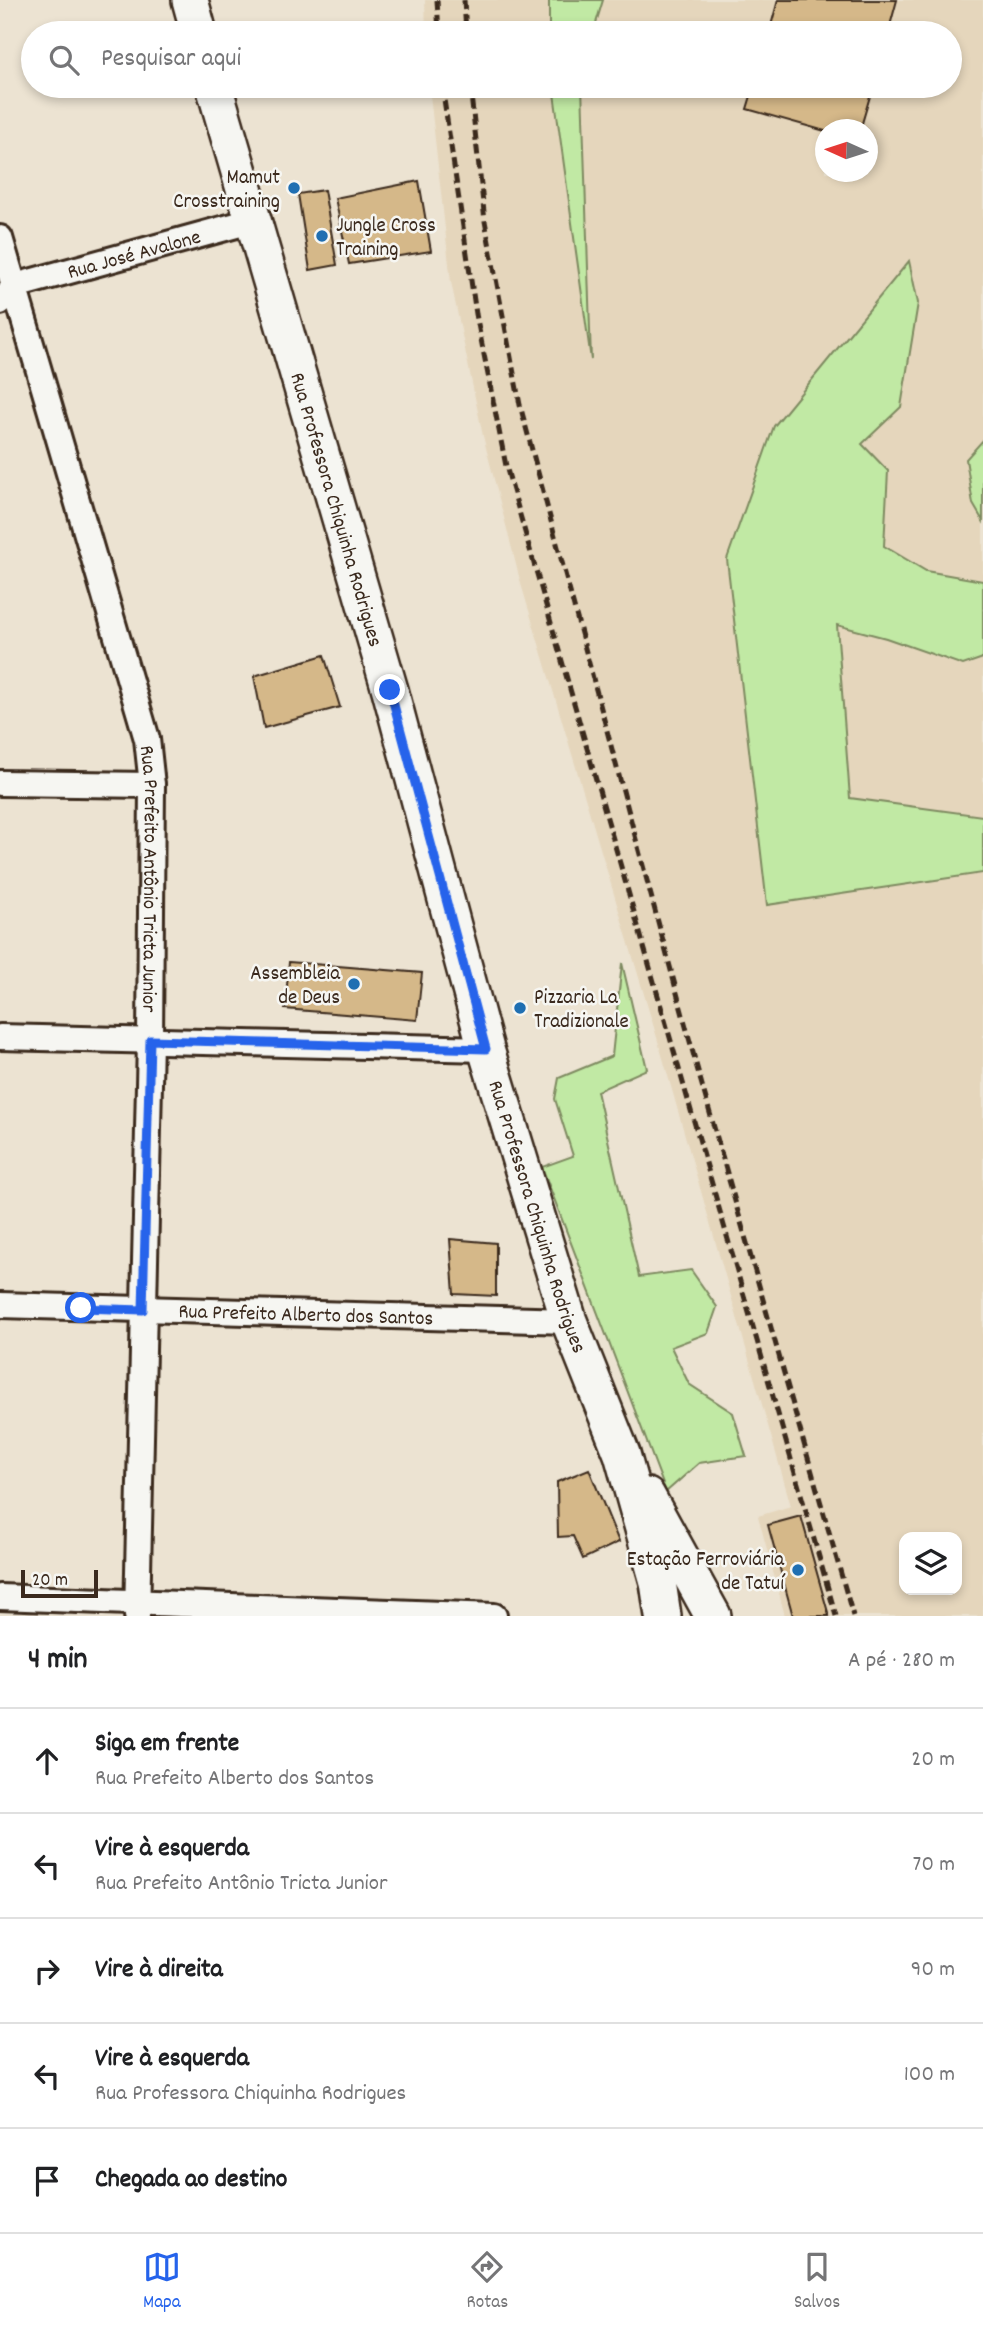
<!DOCTYPE html>
<html lang="pt">
<head>
<meta charset="utf-8">
<style>
	body { margin:0; font-family:Dekko,sans-serif; background:#f2f2f2; color:#202124 }
	.controls { position:absolute; right:21px; bottom:21px; display:grid; overflow:hidden; border-radius:14px; box-shadow:0 4px 10px #0003 }
	.controls button { width:63px; height:63px; display:grid; place-items:center; padding:0; border:0; border-bottom:2px solid #e0e0e0; background:#fff; color:#202124; font:35px sans-serif }
	.compass { position:absolute; left:815px; top:119px; width:63px; height:63px; border-radius:50%; background:#fff; box-shadow:0 4px 10px #0003; rotate:273deg }
	.scale { position:absolute; left:21px; bottom:18px; width:77px; box-sizing:border-box; padding-left:7px; border:4px solid #3b2a1e; border-top:0; font-size:19px; line-height:24px; white-space:nowrap; color:#3b2a1e; -webkit-text-stroke:5px #f6f6f2; paint-order:stroke }
	.stop { position:absolute; width:21px; height:21px; margin:-16px; border:5px solid #2563eb; border-radius:50%; background:#fff }
	.stop.end { background:#2563eb; border-color:#fff; box-shadow:0 2px 7px #0008 }
	.list { margin:0; padding:0; list-style:none }
	h2 { display:flex; justify-content:space-between; align-items:center; height:91px; margin:0; padding:0 28px; font-size:30px }
	h2 small { font-size:23px; font-weight:400; color:#757577 }
	.list li { display:grid; grid-template-columns:46px 1fr auto; gap:21px; align-items:center; box-sizing:border-box; height:105px; padding:0 28px; border-top:2px solid #e0e0e0 }
	.list b { display:block; font-size:26px; white-space:nowrap }
	.list p { margin:0; font-size:23px; white-space:nowrap; color:#757577 }
	.list em { font-size:23px; font-style:normal; color:#757577 }
	.icon { flex:none; width:38px; height:38px; fill:none; stroke:currentColor; stroke-width:2; stroke-linecap:round; stroke-linejoin:round }
	.map { position:relative; flex:none; width:983px; height:1616px; overflow:hidden }
	.search { position:absolute; background:#fff; box-shadow:0 4px 10px #0003; left:21px; right:21px; top:21px; height:77px; display:flex; align-items:center; gap:18px; box-sizing:border-box; padding:0 24px; border-radius:38px; color:#757577; font-size:26px }
	.sheet { height:616px; background:#fff }
	nav { display:flex; justify-content:space-around; align-items:center; box-sizing:border-box; height:98px; border-top:2px solid #e0e0e0; background:#fff; font-size:19px; color:#757577 }
	nav a { display:grid; justify-items:center; gap:4px }
	nav .on { color:#2563eb }
	.map>svg:first-child { display:block }
	.built { fill:#e5d6bc; fill-rule:evenodd }
	.green { fill:#c1e9a4; stroke:#7e8a61; stroke-width:2 }
	.building { fill:#d5b889; stroke:#3b2a1e; stroke-width:2 }
	.lines { fill:none; stroke-linecap:round; stroke-linejoin:round }
	.minor-casing { stroke:#3b2a1e; stroke-width:30 }
	.secondary-casing { stroke:#3b2a1e; stroke-width:40 }
	.minor { stroke:#f6f6f2; stroke-width:24 }
	.secondary { stroke:#f6f6f2; stroke-width:35 }
	.rail { stroke:#3b2a1e; stroke-width:5; stroke-dasharray:10 5; stroke-linecap:butt }
	.route { stroke:#2563eb; stroke-width:9 }
	.poi-dot { fill:#1f6fb2; stroke:#f6f6f2; stroke-width:2.5 }
	.labels { text-anchor:middle; stroke-width:5; stroke-linejoin:round; paint-order:stroke }
	.poi-label { font-size:21px; fill:#3b2a1e; stroke:#f6f6f2; text-anchor:end }
	.street-label { font-size:21px; fill:#3b2a1e; stroke:#f6f6f2 }
</style>
</head>
<body>
<div class="map">
<svg width="983" height="1616" viewBox="0 0 983 1616">
	<rect width="100%" height="100%" fill="#ece3d2"/>
	<filter id="ink" filterUnits="userSpaceOnUse"><feTurbulence type="fractalNoise" baseFrequency=".0143" numOctaves="2"/><feDisplacementMap in="SourceGraphic" scale="14" xChannelSelector="R" yChannelSelector="G"/><feConvolveMatrix kernelMatrix="1 2 1 2 8 2 1 2 1" color-interpolation-filters="sRGB"/></filter>
	<g filter="url(#ink)">
		<path class="built" d="M425 0H983V1616H785L758 1516 791 1506 658 1041 521 584 483 436 451 282 429 86H950V33H426ZM825 130H867V172H825ZM904 1537H957V1590H904Z"/>
		<path class="green" d="M549 0H603L593 33H549Z
			M553 86H582L591 360Z
			M909 261 918 303 901 407 862 444 888 471 884 546 926 571 983 581V658L963 665 886 638 837 625 850 798 983 816V873L767 905 727 559 774 426Z
			M983 440V521L973 504 966 459Z
			M622 963 647 1069 597 1091 639 1277 691 1270 717 1307 708 1333 671 1347 689 1384 733 1413 746 1456 699 1463 666 1492 542 1167 573 1156 555 1099 559 1078 612 1056Z"/>
		<path class="building" d="M778 0H897L888 33H769Z
			M754 86H873L860 130 825 131 747 109Z
			M419 181 431 251 349 264 335 198Z
			M324 190 337 265 310 270 298 194Z
			M324 655 340 707 264 728 254 676Z
			M289 962 422 973 417 1020 285 1009Z
			M450 1239 496 1243V1296L454 1294Z
			M589 1469 619 1542 583 1559 573 1536 558 1537 557 1482Z
			M801 1516 829 1616H793L768 1525Z"/>
		<g class="lines">
			<defs>
				<g id="minor">
					<path id="s1" d="M0 238 147 739 152 785 150 1040 137 1616"/>
					<path id="s2" d="M0 302 15 286 251 221"/>
					<path d="M0 783 152 785"/>
					<path d="M0 1037 486 1049"/>
					<path id="s3" d="M0 1305 569 1321"/>
					<path d="M0 1597 494 1616"/>
				</g>
				<g id="secondary">
					<path d="M190 0 199 33"/>
					<path id="s4" d="M214 86 390 690 486 1049 569 1321 622 1454 658 1582 663 1616"/>
					<path d="M647 1496 713 1616"/>
				</g>
			</defs>
			<use href="#minor" class="minor-casing"/>
			<use href="#secondary" class="secondary-casing"/>
			<use href="#minor" class="minor"/>
			<use href="#secondary" class="secondary"/>
			<path class="rail" d="M437 0 439 33
				M464 0 466 33
				M442 86 476 314 506 466 836 1616
				M470 86 485 221 520 405 696 1064 853 1616"/>
		</g>
	</g>
	<g class="lines" filter="url(#ink)">
		<path class="route" d="M81 1308 143 1310 150 1040 486 1049 390 690"/>
	</g>
	<g class="poi-dot">
		<circle cx="294" cy="188" r="7"/>
		<circle cx="322" cy="236" r="7"/>
		<circle cx="354" cy="984" r="7"/>
		<circle cx="520" cy="1008" r="7"/>
		<circle cx="798" cy="1570" r="7"/>
	</g>
	<g class="labels">
		<g class="poi-label">
			<text x="280" y="183">Mamut<tspan x="280" dy="24">Crosstraining</tspan></text>
			<text x="336" y="231" text-anchor="start">Jungle Cross<tspan x="336" dy="24">Training</tspan></text>
			<text x="340" y="979">Assembleia<tspan x="340" dy="24">de Deus</tspan></text>
			<text x="534" y="1003" text-anchor="start">Pizzaria La<tspan x="534" dy="24">Tradizionale</tspan></text>
			<text x="784" y="1565">Estação Ferroviária<tspan x="784" dy="24">de Tatuí</tspan></text>
		</g>
		<g class="street-label">
			<text dy="7" stroke="none"><textPath href="#s2" startOffset="145">Rua José Avalone</textPath></text>
			<text dy="7" stroke="none"><textPath href="#s4" startOffset="441">Rua Professora Chiquinha Rodrigues</textPath></text>
			<text dy="7" stroke="none"><textPath href="#s1" startOffset="662">Rua Prefeito Antônio Tricta Junior</textPath></text>
			<text dy="7" stroke="none"><textPath href="#s4" startOffset="1176">Rua Professora Chiquinha Rodrigues</textPath></text>
			<text dy="7" stroke="none"><textPath href="#s3" startOffset="306">Rua Prefeito Alberto dos Santos</textPath></text>
		</g>
	</g>
</svg>
<div class="controls">
<button><svg class="icon" aria-label="layers" viewBox="0 0 24 24"><path d="M12 4l9 5-9 5-9-5zM3 14l9 5 9-5"/></svg></button>
</div>
<svg class="compass" viewBox="-18 -18 36 36"><path d="M0-13l5 13h-10z" fill="#e53935"/><path d="M0 13l5-13h-10z" fill="#757577"/></svg>
<div class="scale">20 m</div>
<div class="stop" style="left:81px;top:1308px"></div>
<div class="stop end" style="left:390px;top:690px"></div>
<div class="search"><svg class="icon" aria-label="search" viewBox="0 0 24 24"><circle cx="10" cy="10" r="6"/><path d="M15 15l6 6"/></svg>Pesquisar aqui</div>
</div>
<section class="sheet">
<h2>4 min<small>A pé · 280 m</small></h2>
<ul class="list">
<li><svg class="icon" aria-label="ahead" viewBox="0 0 24 24"><path d="M12 20V5M6 11l6-6 6 6"/></svg><div><b>Siga em frente</b><p>Rua Prefeito Alberto dos Santos</p></div><em>20 m</em></li>
<li><svg class="icon" aria-label="left" viewBox="0 0 24 24"><path d="M17 20v-9H6M10 6l-5 5 5 5"/></svg><div><b>Vire à esquerda</b><p>Rua Prefeito Antônio Tricta Junior</p></div><em>70 m</em></li>
<li><svg class="icon" aria-label="right" viewBox="0 0 24 24"><path d="M7 20v-9h11M14 6l5 5-5 5"/></svg><div><b>Vire à direita</b></div><em>90 m</em></li>
<li><svg class="icon" aria-label="left" viewBox="0 0 24 24"><path d="M17 20v-9H6M10 6l-5 5 5 5"/></svg><div><b>Vire à esquerda</b><p>Rua Professora Chiquinha Rodrigues</p></div><em>100 m</em></li>
<li><svg class="icon" aria-label="arrive" viewBox="0 0 24 24"><path d="M6 21V4h12l-3 4 3 4H6"/></svg><div><b>Chegada ao destino</b></div></li>
</ul>
</section>
<nav>
<a class="on"><svg class="icon" aria-label="map" viewBox="0 0 24 24"><path d="M3 6l6-2 6 2 6-2v14l-6 2-6-2-6 2zM9 4v14M15 6v14"/></svg>Mapa</a>
<a><svg class="icon" aria-label="directions" viewBox="0 0 24 24"><path d="M12 3l9 9-9 9-9-9zM9 14v-3h6M13 9l2 2-2 2"/></svg>Rotas</a>
<a><svg class="icon" aria-label="saved" viewBox="0 0 24 24"><path d="M7 4h10v16l-5-4-5 4z"/></svg>Salvos</a>
</nav>
</body>
</html>
